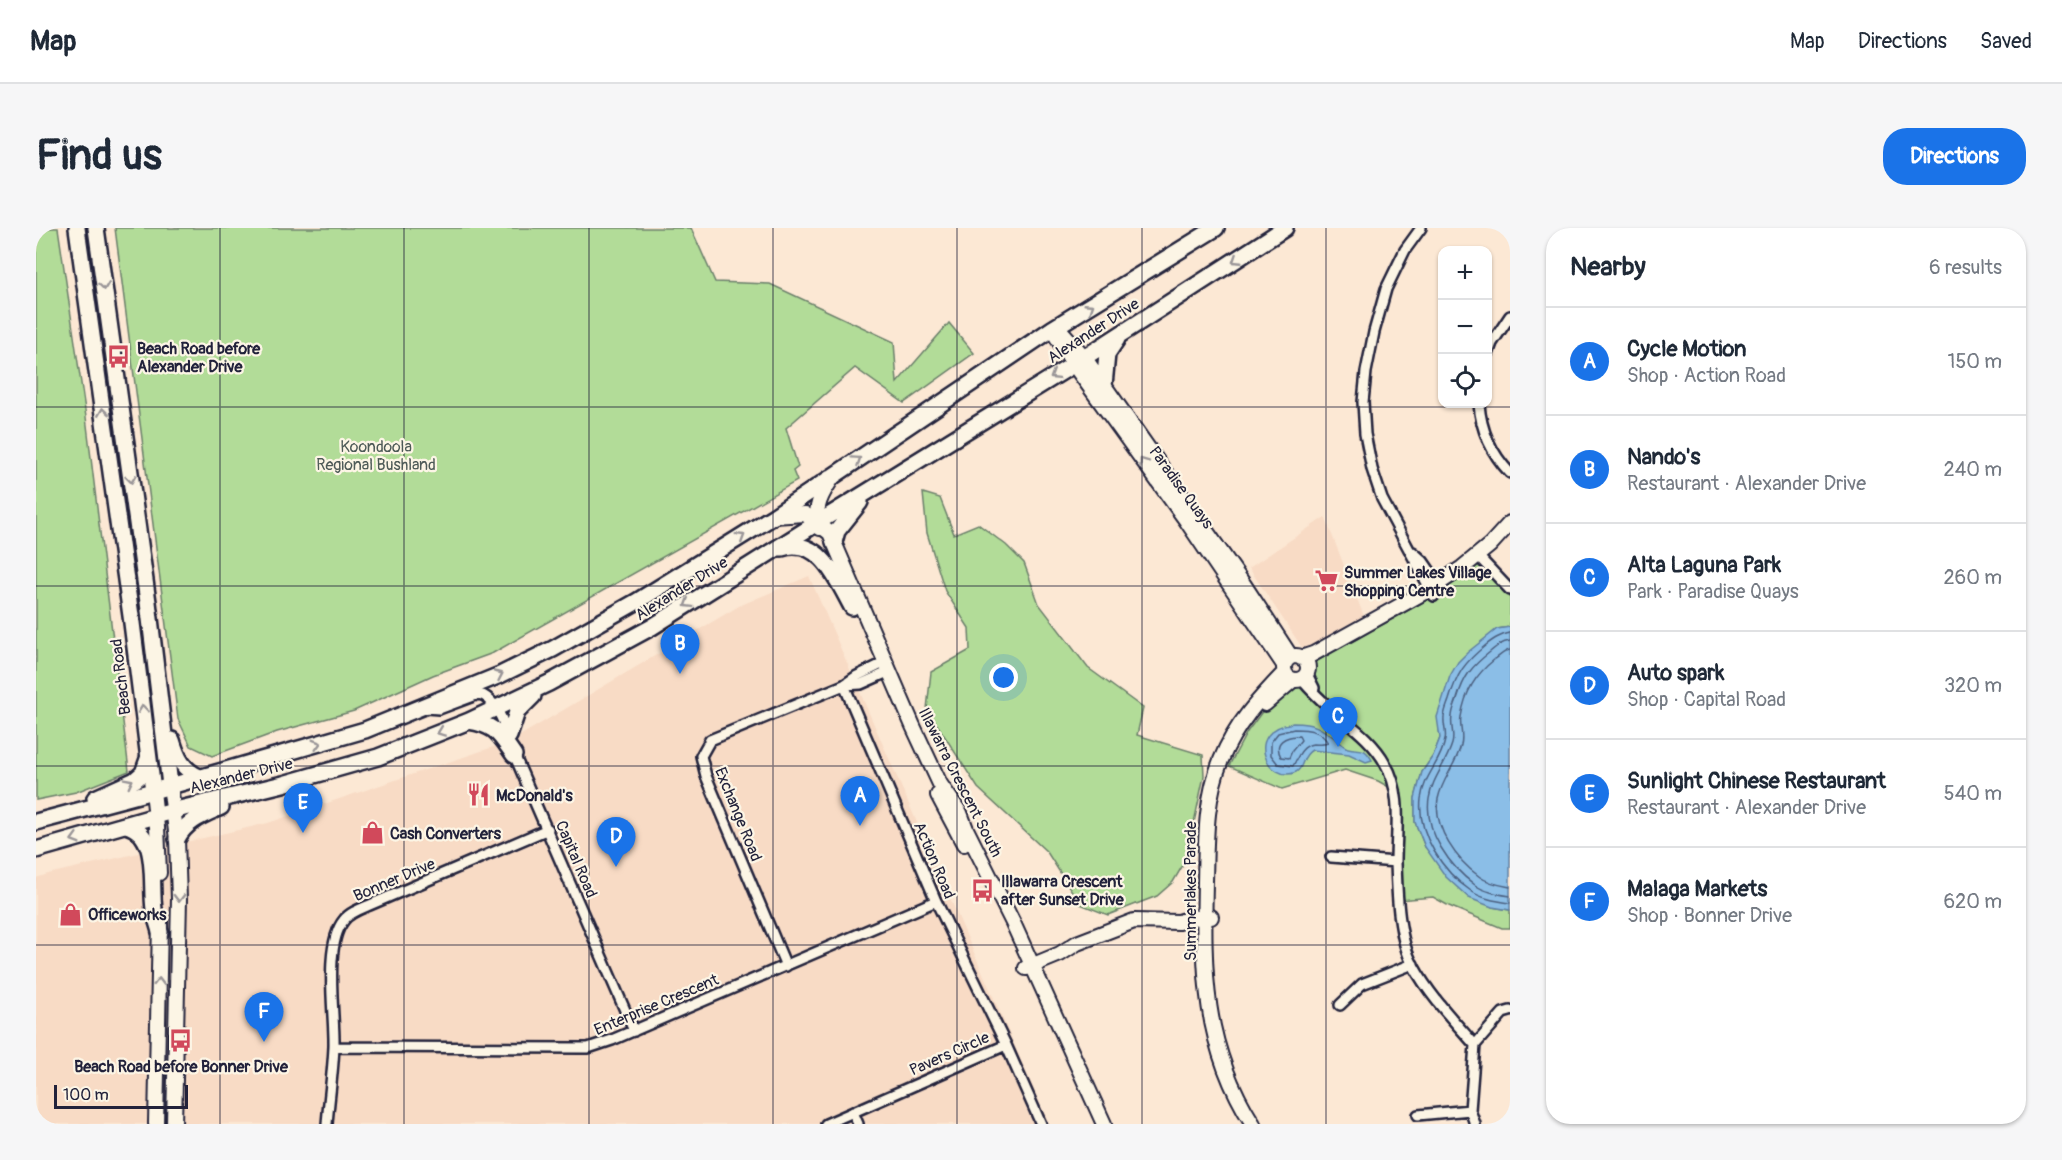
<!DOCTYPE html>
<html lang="en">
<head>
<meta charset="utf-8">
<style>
	body { margin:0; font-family:Pangolin,sans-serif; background:#f6f6f7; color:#1f2937 }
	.controls { position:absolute; right:18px; top:18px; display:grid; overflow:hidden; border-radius:12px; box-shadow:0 2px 4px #0004 }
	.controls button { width:54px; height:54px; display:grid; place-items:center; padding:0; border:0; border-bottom:2px solid #e0e1e3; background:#fff; color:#1f2937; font:30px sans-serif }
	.scale { position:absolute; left:18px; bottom:15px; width:134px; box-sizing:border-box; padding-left:6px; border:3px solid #22223b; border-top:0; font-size:16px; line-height:21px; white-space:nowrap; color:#22223b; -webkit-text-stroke:4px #fcf5e5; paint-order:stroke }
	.you { position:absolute; left:968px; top:450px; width:21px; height:21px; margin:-15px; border:4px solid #fff; border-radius:50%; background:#1a73e8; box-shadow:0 0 0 9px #1a73e833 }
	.badge { display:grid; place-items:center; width:39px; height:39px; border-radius:50%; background:#1a73e8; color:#fff; font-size:20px; font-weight:700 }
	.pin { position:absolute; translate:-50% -50px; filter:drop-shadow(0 2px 3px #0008) }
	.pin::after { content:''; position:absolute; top:32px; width:21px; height:18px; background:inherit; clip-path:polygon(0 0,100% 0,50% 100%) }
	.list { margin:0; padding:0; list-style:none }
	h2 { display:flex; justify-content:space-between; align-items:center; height:78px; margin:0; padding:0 24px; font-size:26px }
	h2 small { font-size:20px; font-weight:400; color:#747a83 }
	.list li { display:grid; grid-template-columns:39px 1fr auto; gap:18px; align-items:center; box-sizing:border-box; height:108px; padding:0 24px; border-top:2px solid #e0e1e3 }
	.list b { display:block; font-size:22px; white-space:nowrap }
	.list p { margin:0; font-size:20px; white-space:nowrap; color:#747a83 }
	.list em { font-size:20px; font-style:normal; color:#747a83 }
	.icon { flex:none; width:33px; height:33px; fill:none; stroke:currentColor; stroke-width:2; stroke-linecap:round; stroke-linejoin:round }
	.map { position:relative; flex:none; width:1474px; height:896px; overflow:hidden; border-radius:24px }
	header { display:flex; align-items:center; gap:36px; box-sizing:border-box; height:84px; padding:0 30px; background:#fff; border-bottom:2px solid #e0e1e3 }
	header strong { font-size:28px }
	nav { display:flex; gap:33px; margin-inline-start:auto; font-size:21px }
	.intro { display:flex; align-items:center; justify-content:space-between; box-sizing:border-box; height:144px; padding:0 36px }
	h1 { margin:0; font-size:42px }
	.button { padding:15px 27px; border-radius:24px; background:#1a73e8; color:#fff; font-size:21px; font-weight:700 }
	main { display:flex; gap:36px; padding:0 36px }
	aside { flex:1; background:#fff; border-radius:24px; box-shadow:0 2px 4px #0004 }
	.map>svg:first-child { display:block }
	.built { fill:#f8dbc5 }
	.green { fill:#b2dc98; stroke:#6a7f6a; stroke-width:1.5 }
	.water { fill:#8bbee7; stroke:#6180a2; stroke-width:1.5 }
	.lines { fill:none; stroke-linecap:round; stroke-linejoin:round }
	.shore { stroke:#4c6080; stroke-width:1.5 }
	.street-casing { stroke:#22223b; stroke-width:14 }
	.secondary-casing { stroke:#22223b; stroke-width:18 }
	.primary-casing { stroke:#22223b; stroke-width:20 }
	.street { stroke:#fcf5e5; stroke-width:9 }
	.secondary { stroke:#fcf5e5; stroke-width:14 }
	.primary { stroke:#fcf5e5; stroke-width:15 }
	.oneway { stroke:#9a9698 }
	.grid { fill:none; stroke:#22223b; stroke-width:1.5; stroke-opacity:0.55 }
	.labels { text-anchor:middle; stroke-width:4.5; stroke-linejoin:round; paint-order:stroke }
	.street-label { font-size:16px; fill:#22223b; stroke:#fcf5e5 }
	.poi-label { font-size:16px; font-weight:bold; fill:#22223b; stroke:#fcf5e5; text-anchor:start }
	.park-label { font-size:16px; fill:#4d5a57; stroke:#fcf5e5 }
</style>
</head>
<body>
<header>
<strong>Map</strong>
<nav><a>Map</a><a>Directions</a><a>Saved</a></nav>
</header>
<div class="intro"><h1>Find us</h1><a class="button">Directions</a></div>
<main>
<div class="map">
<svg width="1474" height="896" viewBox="0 0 1474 896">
	<rect width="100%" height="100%" fill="#fce8d4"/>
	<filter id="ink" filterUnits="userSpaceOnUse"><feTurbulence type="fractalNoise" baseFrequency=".0167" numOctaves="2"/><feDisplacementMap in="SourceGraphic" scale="12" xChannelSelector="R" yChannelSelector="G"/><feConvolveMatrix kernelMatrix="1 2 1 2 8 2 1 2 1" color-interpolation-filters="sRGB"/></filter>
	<g filter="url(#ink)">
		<path class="built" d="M1289 289 1329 391 1267 421 1213 340Z
			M773 348 1013 896H0V650L12 646 232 595 475 513 703 378Z"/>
		<path class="green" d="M0 0H22L50 189 93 543 40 564 0 572Z
			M79 0H655L679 54 734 56 858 114 861 155 913 95 938 125 868 175 819 140 750 200 762 239 757 243 761 253 457 425 397 447 318 483 241 504 176 528 155 518 142 491Z
			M887 265 904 270 918 306 942 296 970 317 988 335 1003 376 1052 440 1107 480 1101 507 1167 527 1168 548 1150 632 1137 654 1121 668 1072 687 1044 676 1011 624 942 560 891 481 895 444 934 422 933 400 909 363 891 305Z
			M1447 334 1474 362V399L1461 401 1402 489 1404 510 1397 528 1386 544 1379 570V594L1389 619 1456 679 1474 682V700H1466L1413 678 1397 669 1363 672 1360 563 1342 553 1309 542 1246 561 1193 538 1211 504 1234 473 1255 458 1272 442V438L1398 368Z"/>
		<path class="water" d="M1474 399V682L1456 679 1433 670 1410 649 1389 619 1379 594V570L1386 544 1397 528 1404 510 1401 489 1414 448 1422 434 1432 424 1461 401Z
			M1257 495C1278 495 1284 499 1301 512 1304 514 1308 519 1312 520 1325 523 1328 518 1336 532L1330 534 1313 526 1276 522C1265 528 1268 540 1260 544 1233 557 1205 503 1257 495Z"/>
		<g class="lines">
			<path class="shore" d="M1474 405C1464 407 1458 411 1450 417 1428 435 1421 445 1413 472 1411 478 1408 484 1408 490 1407 497 1411 505 1409 512 1405 535 1388 546 1385 571 1381 606 1407 644 1435 663 1446 671 1461 673 1474 675
				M1474 413C1466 414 1461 418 1454 424 1435 439 1428 448 1421 471 1419 477 1416 483 1416 489 1414 498 1419 507 1416 516 1410 536 1396 550 1393 571 1388 603 1414 639 1439 657 1449 664 1462 666 1474 668
				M1474 422C1468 423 1464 428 1459 431 1439 447 1429 464 1425 489 1423 498 1428 507 1425 517 1420 537 1406 551 1402 571 1397 600 1421 633 1444 649 1452 655 1464 657 1474 659
				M1258 501C1272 501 1285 502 1292 515 1287 517 1283 516 1277 516 1265 518 1262 529 1257 538L1242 536 1235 527V514L1242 505Z
				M1263 508 1265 512 1256 523 1253 530 1245 529C1237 514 1249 508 1263 508Z"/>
			<defs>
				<path id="street" d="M1385 0 1369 22 1350 61 1338 104 1330 144 1327 174 1329 206 1336 241 1346 271 1398 368
					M1452 126 1456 115 1474 88
					M1443 176C1445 203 1455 225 1474 245
					M1377 324 1387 333 1407 362
					M1442 328 1474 362
					M1271 446 1278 460
					M1265 451C1273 460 1281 469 1291 477 1311 495 1336 511 1349 535 1367 566 1360 600 1360 634 1361 665 1362 710 1377 737 1393 767 1417 792 1439 817
					M808 457 900 673 970 817 1005 896
					M808 457 825 456 852 444
					M390 480 403 481 443 466C459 469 467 494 473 508
					M477 524 598 803
					M1295 629 1360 634
					M750 738 670 548 665 528 674 512 808 457 821 448 848 435
					M1304 777 1326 756 1377 736
					M298 819 552 820 576 812 900 673
					M817 884 822 896
					M1382 887 1434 882
					M291 896C293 870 297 844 298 818 299 786 287 717 308 692 314 684 327 680 336 676L512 601
					M790 896 970 817
					M1439 896 1434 882 1439 817 1467 785 1474 783"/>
				<path id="secondary" d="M1016 101 1038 137 1150 292 1248 437
					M1025 103 1048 129 1208 357 1255 429
					M738 288 769 286 794 305 877 498 904 556 924 585 930 601 977 695 1068 896
					M784 300C776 281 786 265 797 249
					M1248 440a12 12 0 1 1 24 0a12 12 0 1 1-24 0Z
					M1265 430 1277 426 1394 361 1426 340 1454 317 1474 295
					M1229 476 1257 452
					M134 557 141 611 143 671 138 896
					M117 563 121 599 123 645
					M902 567 928 616
					M990 740 1024 726 1041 715 1098 693 1143 694 1154 690 1175 689
					M120 896 124 694
					M1217 896C1167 818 1167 743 1169 654 1170 612 1169 572 1185 532 1199 497 1223 471 1249 444"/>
				<path id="primary" d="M41 0 96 395 117 563
					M60 0 112 374 134 557
					M1068 157 1071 126 1081 111
					M798 314 801 303 824 274
					M746 320C784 308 801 352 816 379
					M433 493C460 497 463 506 478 527
					M473 508 481 484 497 468
					M136 512C141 529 147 543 164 549
					M59 570 99 552 107 545 112 531
					M0 594 117 563 329 502 464 447 517 421 600 374 738 288 1016 101 1180 0
					M90 597C124 606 114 654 118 681 119 689 122 696 124 704
					M141 611C150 593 167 587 185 579
					M0 622 148 580 247 556 342 529 433 493 513 455 616 399 781 295 1040 135 1249 0"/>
			</defs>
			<use href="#street" class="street-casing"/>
			<use href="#secondary" class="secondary-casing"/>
			<use href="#primary" class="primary-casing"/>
			<use href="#street" class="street"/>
			<use href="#secondary" class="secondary"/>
			<use href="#primary" class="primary"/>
		</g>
		<defs><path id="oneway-chevron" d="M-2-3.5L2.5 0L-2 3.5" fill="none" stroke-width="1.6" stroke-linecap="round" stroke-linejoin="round" transform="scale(1.5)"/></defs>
		<g class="oneway">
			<use href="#oneway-chevron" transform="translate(1200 32) rotate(147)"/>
			<use href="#oneway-chevron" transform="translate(68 58) rotate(82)"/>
			<use href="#oneway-chevron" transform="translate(1054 79) rotate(-33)"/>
			<use href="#oneway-chevron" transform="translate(1018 148) rotate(148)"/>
			<use href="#oneway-chevron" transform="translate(67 184) rotate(-98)"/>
			<use href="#oneway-chevron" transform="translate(821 232) rotate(-34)"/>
			<use href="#oneway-chevron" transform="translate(1107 234) rotate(-126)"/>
			<use href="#oneway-chevron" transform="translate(95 251) rotate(82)"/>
			<use href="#oneway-chevron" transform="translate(705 309) rotate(-32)"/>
			<use href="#oneway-chevron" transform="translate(652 376) rotate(148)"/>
			<use href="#oneway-chevron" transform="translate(463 447) rotate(-25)"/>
			<use href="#oneway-chevron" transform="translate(107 481) rotate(-97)"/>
			<use href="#oneway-chevron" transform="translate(405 504) rotate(159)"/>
			<use href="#oneway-chevron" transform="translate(281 516) rotate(-16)"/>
			<use href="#oneway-chevron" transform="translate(93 554) rotate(-27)"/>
			<use href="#oneway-chevron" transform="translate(39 611) rotate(164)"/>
			<use href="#oneway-chevron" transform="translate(143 670) rotate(90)"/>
			<use href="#oneway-chevron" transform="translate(123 754) rotate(-89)"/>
		</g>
	</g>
	<path class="grid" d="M184 0V896M368 0V896M553 0V896M737 0V896M921 0V896M1106 0V896M1290 0V896M0 179H1474M0 358H1474M0 538H1474M0 717H1474"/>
	<defs>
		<symbol id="bus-bare" viewBox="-9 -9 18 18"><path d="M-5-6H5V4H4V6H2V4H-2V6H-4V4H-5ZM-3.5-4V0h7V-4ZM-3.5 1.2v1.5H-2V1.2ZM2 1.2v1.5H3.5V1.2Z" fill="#d1495b" stroke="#fcf5e5" stroke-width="2.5" paint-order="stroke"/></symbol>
		<symbol id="supermarket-bare" viewBox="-9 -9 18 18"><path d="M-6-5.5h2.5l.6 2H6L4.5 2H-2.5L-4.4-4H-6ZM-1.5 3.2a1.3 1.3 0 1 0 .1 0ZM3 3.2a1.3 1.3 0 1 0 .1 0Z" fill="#d1495b" stroke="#fcf5e5" stroke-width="2.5" paint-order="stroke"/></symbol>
		<symbol id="restaurant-bare" viewBox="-9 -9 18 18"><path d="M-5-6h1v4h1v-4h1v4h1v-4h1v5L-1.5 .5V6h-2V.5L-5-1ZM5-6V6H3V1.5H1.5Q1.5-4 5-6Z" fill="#d1495b" stroke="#fcf5e5" stroke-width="2.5" paint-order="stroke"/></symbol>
		<symbol id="shop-bare" viewBox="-9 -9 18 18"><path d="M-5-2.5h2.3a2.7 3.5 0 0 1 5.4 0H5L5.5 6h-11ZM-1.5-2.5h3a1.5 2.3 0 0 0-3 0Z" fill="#d1495b" stroke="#fcf5e5" stroke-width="2.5" paint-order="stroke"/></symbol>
	</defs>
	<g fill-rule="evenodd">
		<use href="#bus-bare" x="66" y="112" width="33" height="33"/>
		<use href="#supermarket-bare" x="1274" y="336" width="33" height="33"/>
		<use href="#restaurant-bare" x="426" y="550" width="33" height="33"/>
		<use href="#shop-bare" x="320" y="588" width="33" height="33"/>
		<use href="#bus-bare" x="930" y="646" width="33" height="33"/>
		<use href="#shop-bare" x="18" y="670" width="33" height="33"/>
		<use href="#bus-bare" x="128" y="796" width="33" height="33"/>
	</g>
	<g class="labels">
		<g class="street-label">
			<text transform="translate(1057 102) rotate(-33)" y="6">Alexander Drive</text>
			<text transform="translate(1146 259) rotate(54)" y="6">Paradise Quays</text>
			<text transform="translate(645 360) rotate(-32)" y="6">Alexander Drive</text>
			<text transform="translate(84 449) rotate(-97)" y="6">Beach Road</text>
			<text transform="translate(205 547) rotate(-14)" y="6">Alexander Drive</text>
			<text transform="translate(925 554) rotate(63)" y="6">Illawarra Crescent South</text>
			<text transform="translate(703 586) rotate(68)" y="6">Exchange Road</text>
			<text transform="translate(541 631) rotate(67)" y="6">Capital Road</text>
			<text transform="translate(899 632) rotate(67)" y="6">Action Road</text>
			<text transform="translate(358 651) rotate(-23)" y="6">Bonner Drive</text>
			<text transform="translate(1154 663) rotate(-90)" y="6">Summerlakes Parade</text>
			<text transform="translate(620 776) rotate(-23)" y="6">Enterprise Crescent</text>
			<text transform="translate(913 825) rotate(-24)" y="6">Pavers Circle</text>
		</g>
		<g class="poi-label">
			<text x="101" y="126">Beach Road before<tspan x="101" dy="18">Alexander Drive</tspan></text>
			<text x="1308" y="350">Summer Lakes Village<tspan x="1308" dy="18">Shopping Centre</tspan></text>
			<text x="460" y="573">McDonald's</text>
			<text x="354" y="611">Cash Converters</text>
			<text x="965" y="659">Illawarra Crescent<tspan x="965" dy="18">after Sunset Drive</tspan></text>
			<text x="52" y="692">Officeworks</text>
			<text x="145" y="844" text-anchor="middle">Beach Road before Bonner Drive</text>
		</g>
		<g class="park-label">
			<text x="340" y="224">Koondoola<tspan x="340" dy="18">Regional Bushland</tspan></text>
		</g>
	</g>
</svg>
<div class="controls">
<button>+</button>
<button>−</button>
<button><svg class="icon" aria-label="locate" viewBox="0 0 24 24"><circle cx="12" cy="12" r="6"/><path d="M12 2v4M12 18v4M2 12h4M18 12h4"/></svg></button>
</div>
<div class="scale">100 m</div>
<div class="you"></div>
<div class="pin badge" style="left:824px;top:598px">A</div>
<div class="pin badge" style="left:644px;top:446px">B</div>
<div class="pin badge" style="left:1302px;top:519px">C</div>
<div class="pin badge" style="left:580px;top:639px">D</div>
<div class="pin badge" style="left:267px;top:605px">E</div>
<div class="pin badge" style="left:228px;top:814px">F</div>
</div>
<aside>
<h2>Nearby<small>6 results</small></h2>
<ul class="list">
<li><span class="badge">A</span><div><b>Cycle Motion</b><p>Shop · Action Road</p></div><em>150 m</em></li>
<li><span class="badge">B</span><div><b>Nando's</b><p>Restaurant · Alexander Drive</p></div><em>240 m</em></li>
<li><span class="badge">C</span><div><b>Alta Laguna Park</b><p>Park · Paradise Quays</p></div><em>260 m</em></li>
<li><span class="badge">D</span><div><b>Auto spark</b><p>Shop · Capital Road</p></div><em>320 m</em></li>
<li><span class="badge">E</span><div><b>Sunlight Chinese Restaurant</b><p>Restaurant · Alexander Drive</p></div><em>540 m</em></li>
<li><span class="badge">F</span><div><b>Malaga Markets</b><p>Shop · Bonner Drive</p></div><em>620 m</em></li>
</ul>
</aside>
</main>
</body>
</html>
